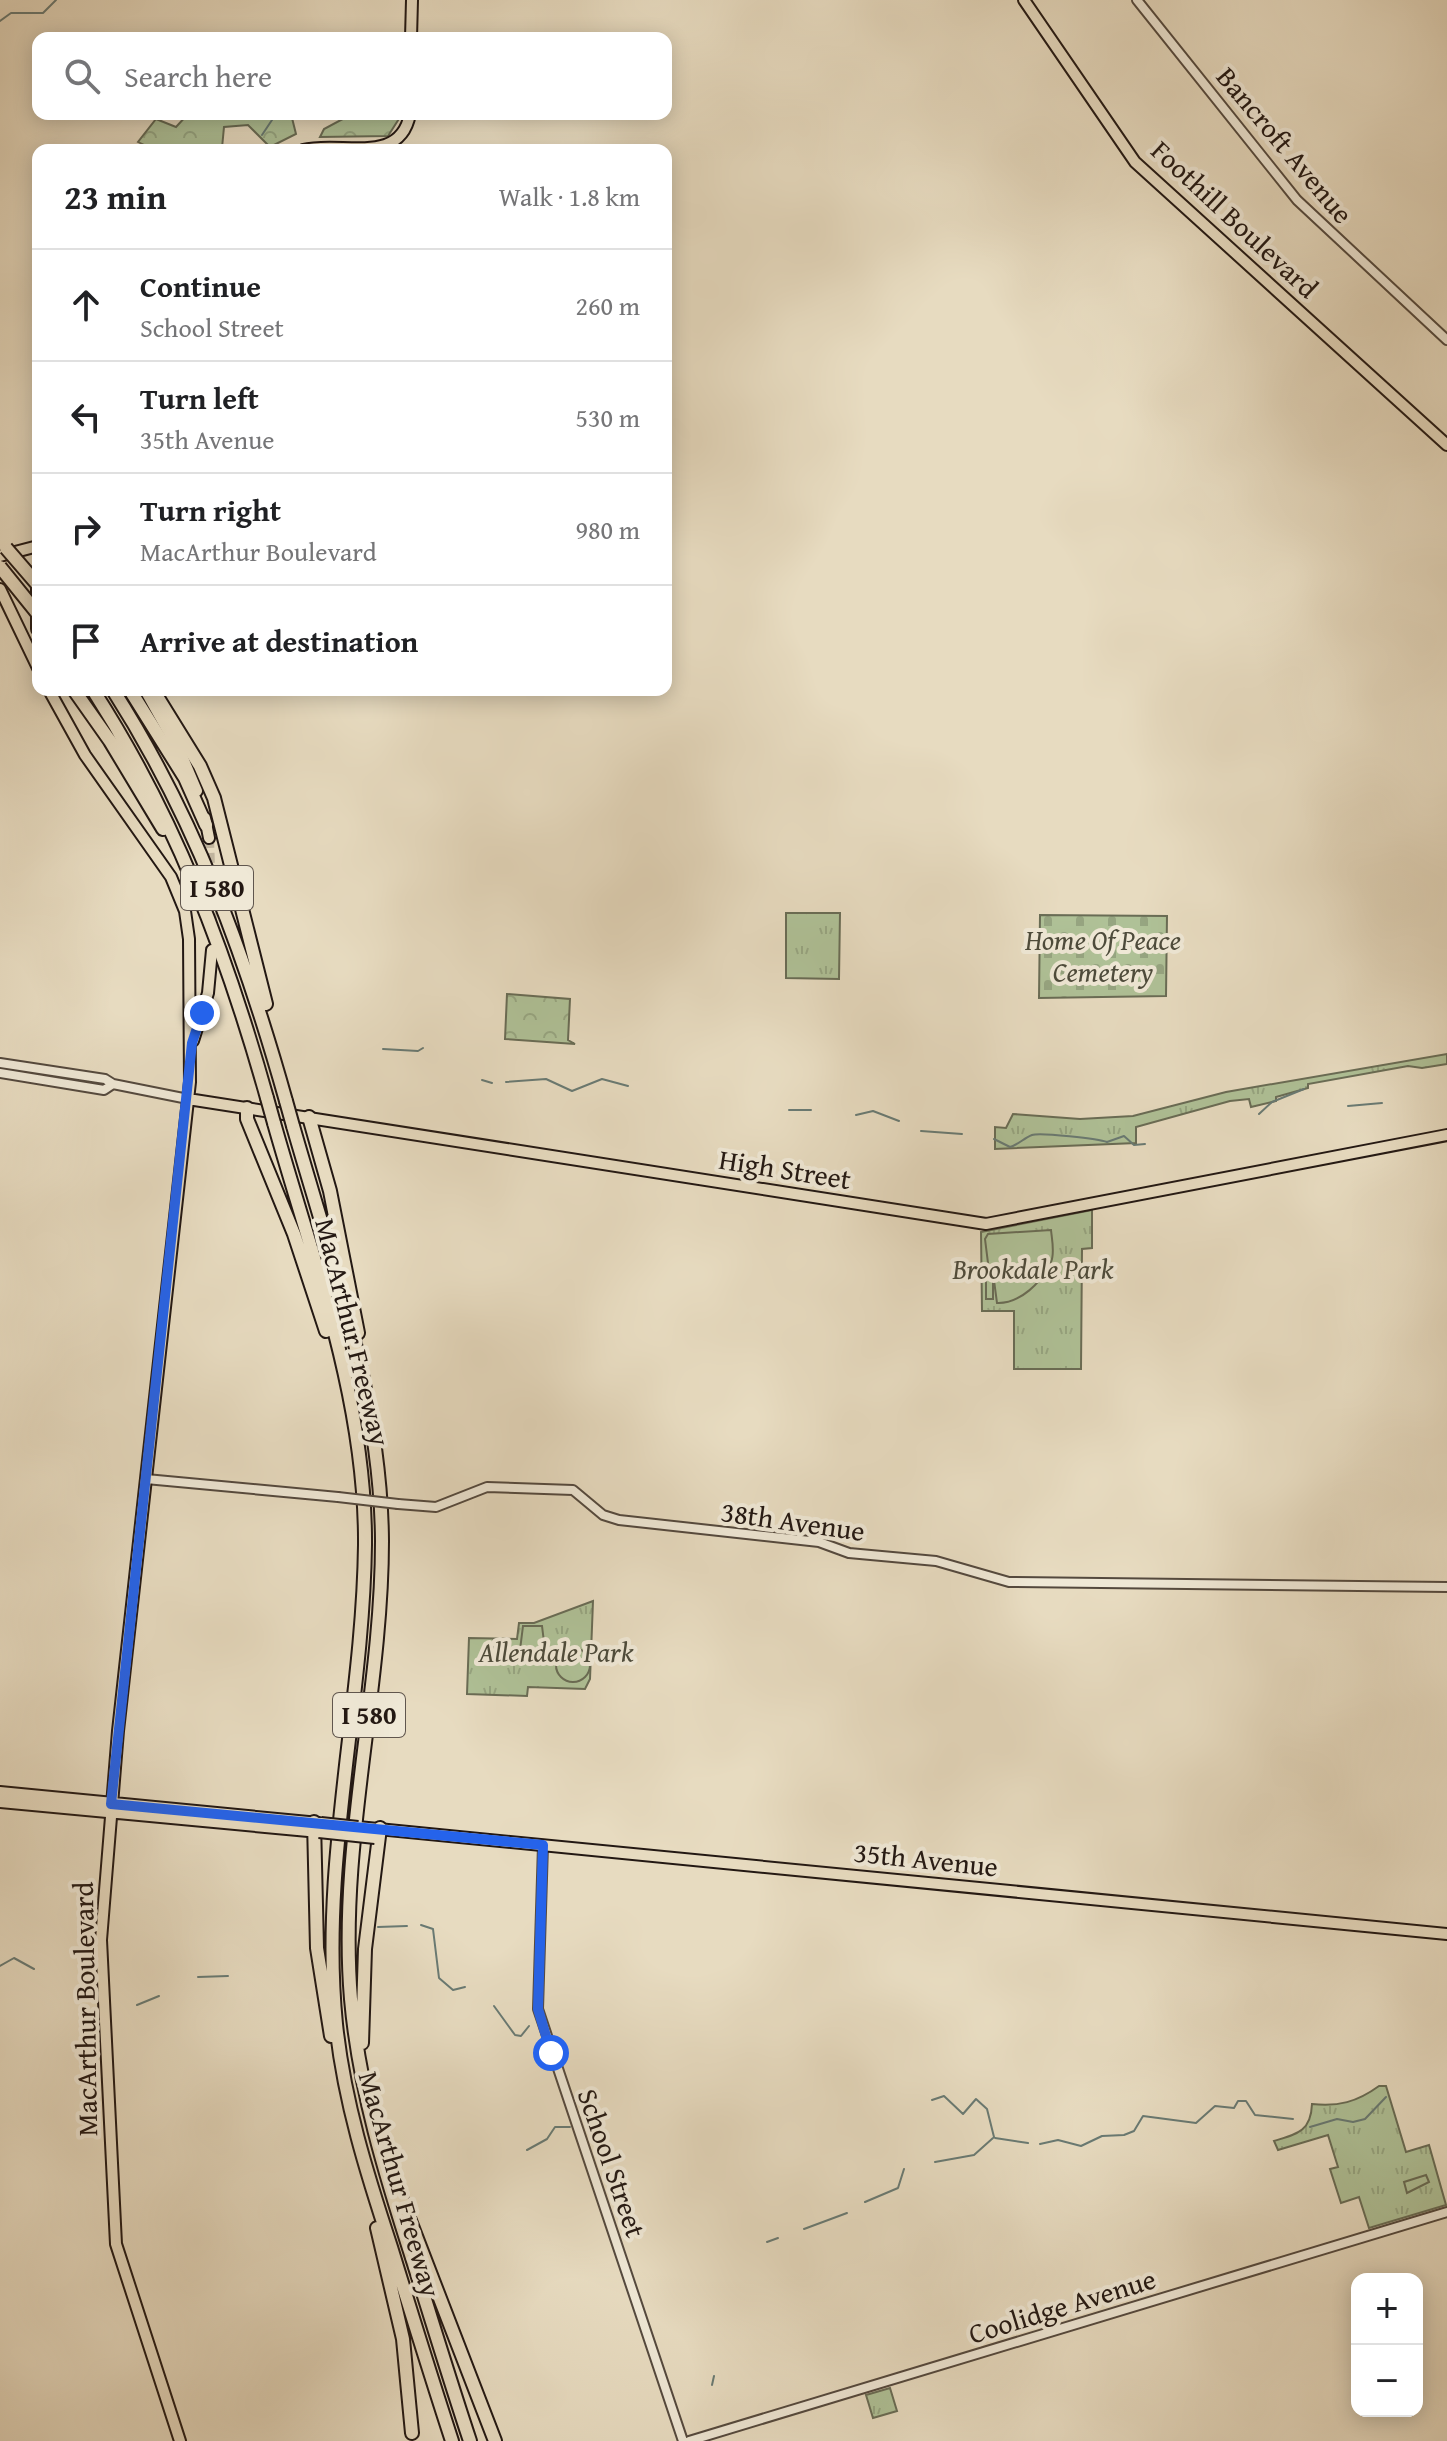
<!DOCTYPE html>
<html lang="en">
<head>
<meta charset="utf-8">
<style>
	body { margin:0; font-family:"Gentium Book Plus",serif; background:#f6f6f6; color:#202124 }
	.controls { position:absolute; right:24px; bottom:24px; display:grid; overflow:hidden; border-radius:16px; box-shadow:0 4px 20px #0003 }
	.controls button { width:72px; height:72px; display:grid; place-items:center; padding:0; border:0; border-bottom:2px solid #e0e0e0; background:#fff; color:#202124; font:40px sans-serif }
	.stop { position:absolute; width:24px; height:24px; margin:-18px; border:6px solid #2563eb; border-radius:50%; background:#fff }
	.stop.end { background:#2563eb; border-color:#fff; box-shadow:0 2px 8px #0008 }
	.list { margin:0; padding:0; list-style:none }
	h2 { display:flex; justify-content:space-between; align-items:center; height:104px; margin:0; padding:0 32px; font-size:34px }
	h2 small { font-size:26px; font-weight:400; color:#757577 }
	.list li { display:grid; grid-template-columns:52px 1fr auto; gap:24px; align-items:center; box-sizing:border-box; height:112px; padding:0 32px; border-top:2px solid #e0e0e0 }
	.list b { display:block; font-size:30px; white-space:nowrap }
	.list p { margin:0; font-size:26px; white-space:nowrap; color:#757577 }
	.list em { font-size:26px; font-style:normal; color:#757577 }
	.icon { flex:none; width:44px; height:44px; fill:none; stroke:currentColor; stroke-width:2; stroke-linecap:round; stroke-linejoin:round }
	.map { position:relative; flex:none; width:1447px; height:2441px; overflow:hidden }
	.search { position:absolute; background:#fff; box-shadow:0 4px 20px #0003; left:32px; top:32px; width:640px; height:88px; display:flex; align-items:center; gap:20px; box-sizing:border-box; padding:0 28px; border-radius:16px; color:#757577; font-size:30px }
	.panel { position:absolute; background:#fff; box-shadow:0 4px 20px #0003; left:32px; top:144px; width:640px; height:552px; border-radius:16px }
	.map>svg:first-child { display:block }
	.grass { fill:url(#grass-tufts); stroke:#696c55; stroke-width:2 }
	.forest { fill:url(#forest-crowns); stroke:#696c55; stroke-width:2 }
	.cemetery { fill:url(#cemetery-stones); stroke:#696c55; stroke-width:2 }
	.garden { fill:#afc197; stroke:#696c55; stroke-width:2 }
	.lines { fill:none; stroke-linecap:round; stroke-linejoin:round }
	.stream { stroke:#697a73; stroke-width:2 }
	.major-tunnel { stroke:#c0b49d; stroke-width:10; stroke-dasharray:10 5; stroke-linecap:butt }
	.minor-casing { stroke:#54493e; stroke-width:12 }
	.major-casing { stroke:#231813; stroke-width:14 }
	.highway-casing { stroke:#231813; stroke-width:16 }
	.minor { stroke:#efe8d6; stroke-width:8 }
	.major { stroke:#e7dbc0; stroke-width:10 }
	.highway { stroke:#e7dbc0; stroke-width:12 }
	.minor-bridge-casing { stroke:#54493e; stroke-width:12; stroke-linecap:butt }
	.major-bridge-casing { stroke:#231813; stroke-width:14; stroke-linecap:butt }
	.highway-bridge-casing { stroke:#231813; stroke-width:16; stroke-linecap:butt }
	.minor-bridge { stroke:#efe8d6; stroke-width:8 }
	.major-bridge { stroke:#e7dbc0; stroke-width:10 }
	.highway-bridge { stroke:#e7dbc0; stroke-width:12 }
	.route { stroke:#2563eb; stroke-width:10 }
	.labels { text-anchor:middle; stroke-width:8; stroke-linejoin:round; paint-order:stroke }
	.shield { fill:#efe8d6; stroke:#60564e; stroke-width:2 }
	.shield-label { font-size:26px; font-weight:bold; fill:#231813 }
	.street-label { font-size:28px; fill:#231813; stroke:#efe8d6 }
	.park-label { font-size:28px; font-style:italic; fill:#4d4b3b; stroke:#efe8d6 }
</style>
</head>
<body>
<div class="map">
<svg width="1447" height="2441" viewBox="0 0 1447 2441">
	<defs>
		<pattern id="grass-tufts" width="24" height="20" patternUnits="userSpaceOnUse" patternTransform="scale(2)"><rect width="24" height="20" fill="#afc197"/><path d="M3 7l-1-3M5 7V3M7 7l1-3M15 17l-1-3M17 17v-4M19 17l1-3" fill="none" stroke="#96a581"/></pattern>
		<pattern id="forest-crowns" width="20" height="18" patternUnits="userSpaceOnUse" patternTransform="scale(2)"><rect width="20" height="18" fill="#afc197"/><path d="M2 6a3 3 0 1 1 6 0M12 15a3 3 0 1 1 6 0" fill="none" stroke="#96a581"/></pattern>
		<pattern id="cemetery-stones" width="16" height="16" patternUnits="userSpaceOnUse" patternTransform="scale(2)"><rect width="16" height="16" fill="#afc197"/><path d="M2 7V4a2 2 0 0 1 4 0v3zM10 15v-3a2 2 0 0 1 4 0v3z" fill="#96a581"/></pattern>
	</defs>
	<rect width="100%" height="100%" fill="#e7dbc0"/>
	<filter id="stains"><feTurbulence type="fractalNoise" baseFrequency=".0025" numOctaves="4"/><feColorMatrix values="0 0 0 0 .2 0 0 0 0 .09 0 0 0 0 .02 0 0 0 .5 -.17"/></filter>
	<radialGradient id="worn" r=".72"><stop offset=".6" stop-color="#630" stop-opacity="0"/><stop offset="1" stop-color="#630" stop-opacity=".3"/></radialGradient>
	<path class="grass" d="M786 913H840L839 979 786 978Z
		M1447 1054V1064L1422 1068 1408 1066 1308 1084V1088L1276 1097V1101L1251 1107 1249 1099 1230 1101 1136 1127V1143L995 1149V1127L1006 1128 1013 1114 1080 1119 1133 1116 1226 1092Z
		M1092 1210V1248L1082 1249 1081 1369H1014V1311H982L981 1232Z
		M593 1601 590 1679 585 1689 528 1687 527 1696 467 1694 469 1638 517 1639 519 1623H534Z
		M1379 2086H1386L1406 2152 1429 2145 1446 2205 1369 2228 1359 2197 1341 2203 1330 2169 1338 2167 1328 2135 1278 2150 1274 2141C1298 2134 1311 2131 1312 2104 1338 2107 1357 2102 1379 2086Z
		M890 2388 897 2411 873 2418 866 2395Z"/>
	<path class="forest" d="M188 114H291L296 134 270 147 248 125 224 127 222 148C197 153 160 155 138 142L156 119 176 127Z
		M352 114H402L388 136 320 137 324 129Z
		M507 994 570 999 568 1040 575 1044 505 1039Z"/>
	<path class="cemetery" d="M1040 915 1167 916 1166 996 1039 998Z"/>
	<path class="garden" d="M1051 1230C1052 1240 1055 1253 1051 1262 1042 1282 1020 1304 997 1303L993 1273V1299H986V1272L994 1271H989L985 1239 988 1234Z
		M523 1626H542L544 1642 535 1650H520Z
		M493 1639H510L509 1662H493Z
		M556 1665a17 17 0 1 1 34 0a17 17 0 1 1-34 0Z
		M1426 2175 1429 2182 1407 2193 1404 2182Z"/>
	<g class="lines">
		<path class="stream" d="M0 21 11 13H43L56 0
			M262 135 276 114
			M383 1049 418 1051 423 1048
			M482 1080 492 1083
			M506 1082 546 1079 572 1091 602 1079 628 1086
			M1348 1106 1382 1103
			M789 1110H811
			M1259 1114 1272 1102 1304 1089
			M856 1115 873 1111 899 1121
			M921 1131 962 1134
			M994 1139 1010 1147C1018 1145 1024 1138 1032 1135 1040 1132 1099 1139 1107 1142L1124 1136 1134 1145 1145 1144
			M421 1925 433 1929 439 1978 453 1990 465 1987
			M378 1927 407 1926
			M0 1966 14 1958 34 1969
			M198 1977 228 1976
			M137 2005 159 1996
			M494 2006 515 2035 521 2036 529 2026
			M932 2100 944 2096 963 2114 976 2099 987 2109 994 2137
			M1310 2127 1337 2119 1353 2122 1365 2119 1386 2097
			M995 2138 1028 2143
			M1040 2144 1058 2140 1081 2146 1102 2136 1124 2135 1134 2131 1143 2116 1196 2123 1215 2106 1234 2108 1238 2101H1246L1255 2115 1293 2119
			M527 2150 547 2139 555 2127H570
			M935 2162 974 2155 993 2138
			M865 2202 898 2188 904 2169
			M804 2229 847 2213
			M767 2242 778 2238
			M712 2385 714 2376"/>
		<path class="major-tunnel" d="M209 838 212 924"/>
		<defs>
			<path id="minor" d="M1137 0 1297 200 1447 340
				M0 1063 105 1079 113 1084 188 1099
				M0 1073 104 1090 113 1084
				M146 1479 338 1497
				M398 1504 436 1507 487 1487 573 1490 603 1515 619 1520 819 1542 849 1553 936 1561 1009 1582 1447 1587
				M543 1845 538 2009 683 2441
				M689 2441 1447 2212"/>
			<path id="major" d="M1024 0 1135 162 1447 445
				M411 38 412 0
				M303 150C340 140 400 167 410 114
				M0 556 38 546
				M0 589 38 668
				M49 690 85 755 171 877 185 911 189 939 190 1082 118 1731 101 1940 116 2244 180 2441
				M145 690 183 758 197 791
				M205 818 209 838
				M193 1041 208 993 212 950
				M188 1099 986 1224 1447 1135
				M0 1792 319 1823
				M0 1802 319 1832
				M358 1827 1447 1934"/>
			<path id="highway" d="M38 582V629
				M74 690 110 741 163 829
				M93 690C175 817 226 952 267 1098
				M113 690C195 818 245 955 286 1101
				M130 690 185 778 206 825
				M153 690 200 766 214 798 266 1004
				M247 1108V1119L294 1234 326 1331
				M309 1117 330 1191 358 1333
				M274 1123C313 1261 366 1400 365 1545 363 1705 320 1864 336 2024 344 2101 367 2174 391 2247 411 2312 431 2377 452 2441
				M293 1126C332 1262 381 1398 382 1541 382 1693 338 1846 351 1999 359 2089 385 2174 413 2261 432 2321 450 2381 470 2441
				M314 1822 317 1948 331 2036
				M362 2043 365 1949 380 1828
				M397 2187 495 2441
				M377 2228 403 2339 412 2433"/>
		</defs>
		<use href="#minor" class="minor-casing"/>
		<use href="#major" class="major-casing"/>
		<use href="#highway" class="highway-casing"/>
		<use href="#minor" class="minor"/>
		<use href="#major" class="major"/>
		<use href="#highway" class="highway"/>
		<defs>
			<path id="minor-bridge" d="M338 1497 398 1504"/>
			<path id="major-bridge" d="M321 1823 358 1827
				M319 1832 375 1838"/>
			<path id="highway-bridge" d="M6 548 38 585
				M0 567 38 614
				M267 1098 274 1123
				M286 1101 293 1126"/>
		</defs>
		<use href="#minor-bridge" class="minor-bridge-casing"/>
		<use href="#major-bridge" class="major-bridge-casing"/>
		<use href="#highway-bridge" class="highway-bridge-casing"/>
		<use href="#minor-bridge" class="minor-bridge"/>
		<use href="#major-bridge" class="major-bridge"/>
		<use href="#highway-bridge" class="highway-bridge"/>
	</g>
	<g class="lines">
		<path class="route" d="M202 1013 192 1043 111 1804 543 1845 538 2009 551 2053"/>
	</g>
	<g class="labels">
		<g class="shield">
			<rect x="181" y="866" width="72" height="44" rx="6"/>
			<rect x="333" y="1693" width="72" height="44" rx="6"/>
		</g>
		<g class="shield-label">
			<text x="217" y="897">I 580</text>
			<text x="369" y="1724">I 580</text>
		</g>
		<g class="street-label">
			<text transform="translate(1285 145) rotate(50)" y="10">Bancroft Avenue</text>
			<text transform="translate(1235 219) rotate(43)" y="10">Foothill Boulevard</text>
			<text transform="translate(785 1169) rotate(9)" y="10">High Street</text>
			<text transform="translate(353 1332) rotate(76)" y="10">MacArthur Freeway</text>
			<text transform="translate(793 1521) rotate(8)" y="10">38th Avenue</text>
			<text transform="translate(926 1859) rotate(6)" y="10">35th Avenue</text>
			<text transform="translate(85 2009) rotate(-91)" y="10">MacArthur Boulevard</text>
			<text transform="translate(612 2163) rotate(71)" y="10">School Street</text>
			<text transform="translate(400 2184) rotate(74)" y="10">MacArthur Freeway</text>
			<text transform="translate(1062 2306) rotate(-17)" y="10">Coolidge Avenue</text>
		</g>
		<g class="park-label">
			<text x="1103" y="950">Home Of Peace<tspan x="1103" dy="32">Cemetery</tspan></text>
			<text x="1033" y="1279">Brookdale Park</text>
			<text x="556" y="1662">Allendale Park</text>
		</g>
	</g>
	<rect width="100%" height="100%" filter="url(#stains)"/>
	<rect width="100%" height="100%" fill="url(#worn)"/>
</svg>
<div class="controls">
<button>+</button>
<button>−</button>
</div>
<div class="stop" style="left:551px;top:2053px"></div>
<div class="stop end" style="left:202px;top:1013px"></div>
<div class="search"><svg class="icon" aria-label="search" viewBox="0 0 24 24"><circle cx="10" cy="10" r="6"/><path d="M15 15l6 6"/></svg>Search here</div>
<section class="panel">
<h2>23 min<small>Walk · 1.8 km</small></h2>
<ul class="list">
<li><svg class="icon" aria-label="ahead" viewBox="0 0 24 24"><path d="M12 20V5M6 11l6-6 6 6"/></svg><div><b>Continue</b><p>School Street</p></div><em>260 m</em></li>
<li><svg class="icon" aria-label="left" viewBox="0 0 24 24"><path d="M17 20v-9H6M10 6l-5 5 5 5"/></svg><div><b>Turn left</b><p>35th Avenue</p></div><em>530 m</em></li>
<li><svg class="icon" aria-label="right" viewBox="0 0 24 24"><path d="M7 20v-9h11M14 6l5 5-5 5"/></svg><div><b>Turn right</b><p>MacArthur Boulevard</p></div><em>980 m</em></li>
<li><svg class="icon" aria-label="arrive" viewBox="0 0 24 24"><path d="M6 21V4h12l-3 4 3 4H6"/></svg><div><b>Arrive at destination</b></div></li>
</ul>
</section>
</div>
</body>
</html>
